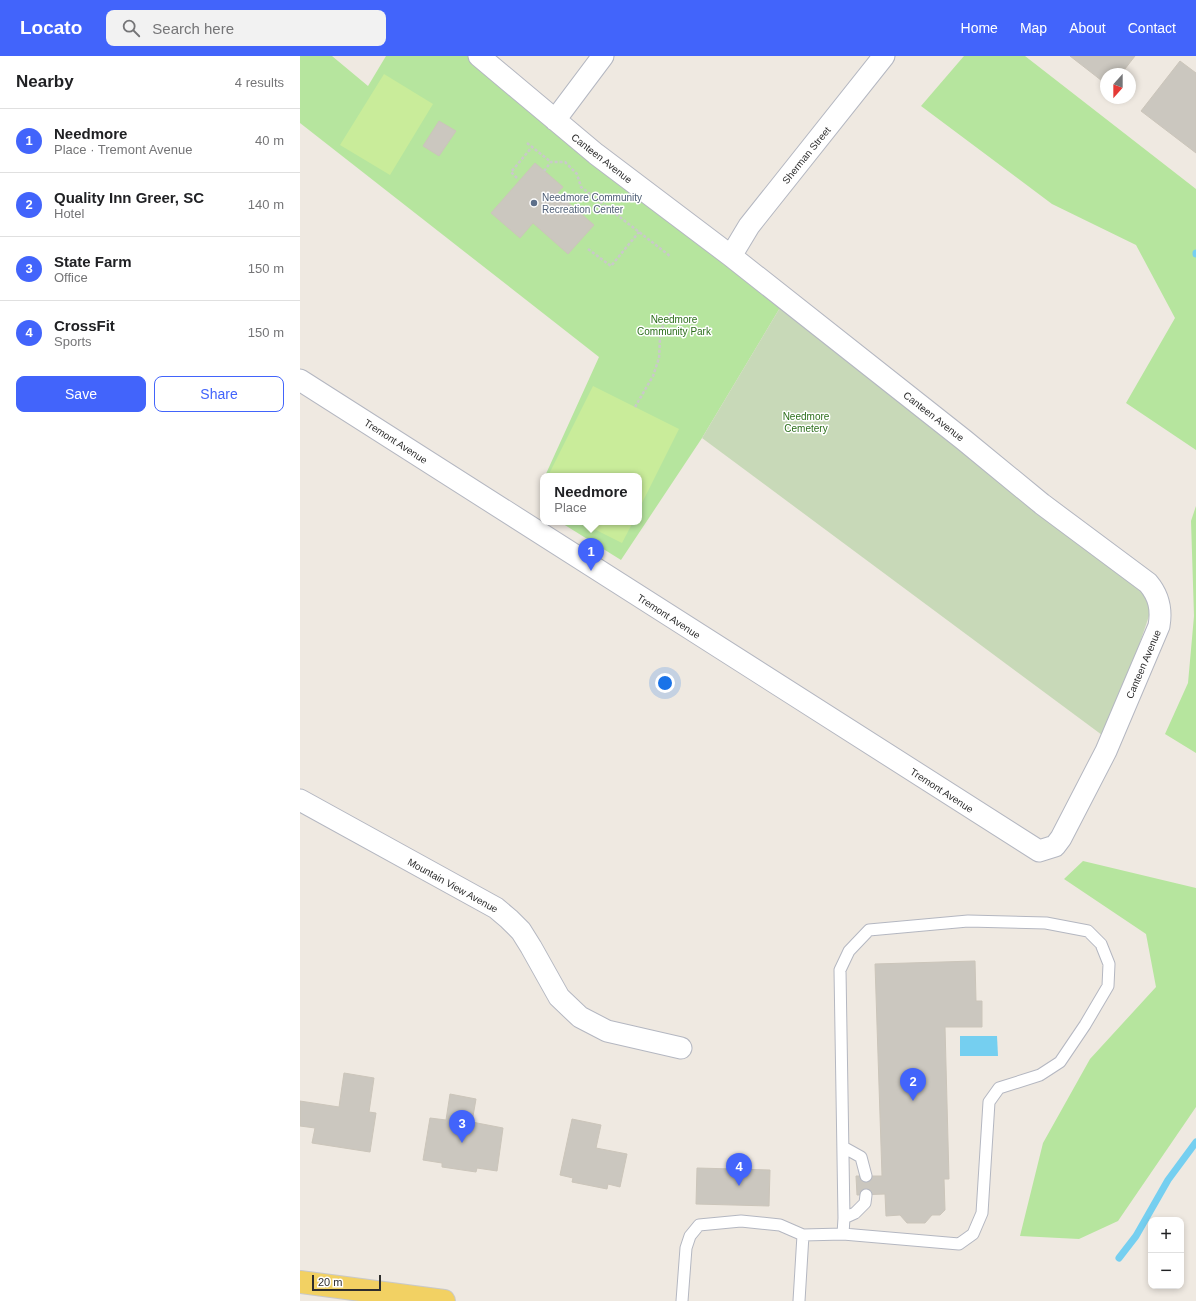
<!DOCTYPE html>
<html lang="en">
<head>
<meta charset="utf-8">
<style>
	body { margin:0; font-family:Arial,sans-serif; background:#f2f2f2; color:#202124 }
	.controls { position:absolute; right:12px; bottom:12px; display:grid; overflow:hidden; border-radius:8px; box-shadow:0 2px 6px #0003 }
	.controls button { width:36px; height:36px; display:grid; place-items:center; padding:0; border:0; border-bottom:1px solid #e0e0e0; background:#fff; color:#202124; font:20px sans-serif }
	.compass { position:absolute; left:800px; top:12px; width:36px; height:36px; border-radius:50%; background:#fff; box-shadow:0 2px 6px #0003; rotate:201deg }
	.scale { position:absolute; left:12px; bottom:10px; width:69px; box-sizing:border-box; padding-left:4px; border:2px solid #2e2e2e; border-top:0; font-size:11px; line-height:14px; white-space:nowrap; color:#2e2e2e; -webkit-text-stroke:3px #fff; paint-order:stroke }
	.you { position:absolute; left:365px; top:627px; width:14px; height:14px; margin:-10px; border:3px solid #fff; border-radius:50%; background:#1a73e8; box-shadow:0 0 0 6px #1a73e833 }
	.badge { display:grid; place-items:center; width:26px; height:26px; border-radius:50%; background:#4264fb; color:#fff; font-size:13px; font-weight:700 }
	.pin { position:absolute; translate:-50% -33px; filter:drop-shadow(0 1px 2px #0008) }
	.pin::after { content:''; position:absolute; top:21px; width:14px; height:12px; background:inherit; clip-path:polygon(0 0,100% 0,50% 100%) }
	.popup { position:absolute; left:240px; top:417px; width:102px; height:52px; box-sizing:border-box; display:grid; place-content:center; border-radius:8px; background:#fff; filter:drop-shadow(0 1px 3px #0005); font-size:13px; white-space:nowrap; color:#757577 }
	.popup b { font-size:15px; color:#202124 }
	.popup::after { content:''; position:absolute; left:50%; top:100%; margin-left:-8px; border:8px solid transparent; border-top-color:#fff }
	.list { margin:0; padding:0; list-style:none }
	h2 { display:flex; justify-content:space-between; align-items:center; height:52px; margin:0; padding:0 16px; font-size:17px }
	h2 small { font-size:13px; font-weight:400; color:#757577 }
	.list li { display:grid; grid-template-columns:26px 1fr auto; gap:12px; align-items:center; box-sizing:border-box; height:64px; padding:0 16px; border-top:1px solid #e0e0e0 }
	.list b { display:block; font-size:15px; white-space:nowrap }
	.list p { margin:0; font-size:13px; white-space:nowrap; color:#757577 }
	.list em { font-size:13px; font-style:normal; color:#757577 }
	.actions { display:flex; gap:8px; padding:12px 16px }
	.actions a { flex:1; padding:9px 0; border:1px solid #4264fb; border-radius:8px; text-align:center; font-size:14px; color:#4264fb }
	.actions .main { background:#4264fb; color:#fff }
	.icon { flex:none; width:22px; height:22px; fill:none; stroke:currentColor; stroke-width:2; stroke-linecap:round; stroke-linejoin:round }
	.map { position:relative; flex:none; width:896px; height:1245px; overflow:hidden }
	header { display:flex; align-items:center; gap:24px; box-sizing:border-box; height:56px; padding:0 20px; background:#4264fb; color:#fff }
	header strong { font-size:19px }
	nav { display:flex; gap:22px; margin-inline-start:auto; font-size:14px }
	.search { width:280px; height:36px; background:#f2f2f2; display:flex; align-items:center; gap:10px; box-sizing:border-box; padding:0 14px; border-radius:8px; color:#757577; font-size:15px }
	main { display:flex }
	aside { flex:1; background:#fff }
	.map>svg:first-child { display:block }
	.green { fill:#b6e59e }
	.cemetery { fill:#c8d9b8 }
	.pitch { fill:#c9ec9a }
	.water { fill:#75cff0 }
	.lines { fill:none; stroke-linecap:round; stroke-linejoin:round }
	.stream { stroke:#75cff0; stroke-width:7 }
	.building { fill:#cbc7bf; stroke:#cbc5ba }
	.service-casing { stroke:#b4b7c1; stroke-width:13 }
	.minor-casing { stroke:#b4b7c1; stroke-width:23 }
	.primary-casing { stroke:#c9c9c9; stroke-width:24 }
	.path { stroke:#c9c9c9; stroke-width:2.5; stroke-dasharray:3 2; stroke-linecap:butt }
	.service { stroke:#fff; stroke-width:11 }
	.minor { stroke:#fff; stroke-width:21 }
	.primary { stroke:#f2d163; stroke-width:22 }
	.service-dot { fill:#5c6f8a; stroke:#fff; stroke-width:1.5 }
	.labels { text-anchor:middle; stroke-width:3; stroke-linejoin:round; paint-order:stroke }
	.street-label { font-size:10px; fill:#2e2e2e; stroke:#fff }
	.service-label { font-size:10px; fill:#4e5e75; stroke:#fff; text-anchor:start }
	.park-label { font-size:10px; fill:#2c6e1b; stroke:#fff }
</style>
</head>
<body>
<header>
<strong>Locato</strong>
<div class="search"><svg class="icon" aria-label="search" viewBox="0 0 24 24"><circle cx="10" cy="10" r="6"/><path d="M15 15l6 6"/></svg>Search here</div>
<nav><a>Home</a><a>Map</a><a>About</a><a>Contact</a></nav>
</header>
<main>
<aside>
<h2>Nearby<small>4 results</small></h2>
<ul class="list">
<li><span class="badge">1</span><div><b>Needmore</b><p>Place · Tremont Avenue</p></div><em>40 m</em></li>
<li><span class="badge">2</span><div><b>Quality Inn Greer, SC</b><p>Hotel</p></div><em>140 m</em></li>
<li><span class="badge">3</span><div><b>State Farm</b><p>Office</p></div><em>150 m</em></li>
<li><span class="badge">4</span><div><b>CrossFit</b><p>Sports</p></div><em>150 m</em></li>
</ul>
<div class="actions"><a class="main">Save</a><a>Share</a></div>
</aside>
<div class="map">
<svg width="896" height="1245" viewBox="0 0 896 1245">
	<rect width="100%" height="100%" fill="#efe9e1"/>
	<path class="green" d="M0 0H32L68 30 86 0H169L481 250 402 382 321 504 260 466H339V420H245L299 301 0 67Z
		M664 0H725L896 133V394L826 347 875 262 836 189 752 148 621 50Z
		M896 450V697L865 678 888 627 894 560 891 465Z
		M783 805 896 832V1051L818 1165 779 1183 720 1180 743 1087 790 1003 856 931 846 878 764 823Z"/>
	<path class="cemetery" d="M481 250 849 542 850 557 832 610 802 679 402 382Z"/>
	<path class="pitch" d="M84 18 133 48 90 119 40 89Z
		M293 330 379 373 339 453V420H248Z
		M280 466H333L322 487Z"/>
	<path class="water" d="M660 980H697L698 1000H660Z"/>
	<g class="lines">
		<path class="stream" d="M896 197V198
			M819 1202 836 1180 868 1124 896 1086"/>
	</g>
	<path class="building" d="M770 0H835L821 18H806V28Z
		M880 5 896 17V97L841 55Z
		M139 65 156 75 139 100 123 90Z
		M235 107 263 131 257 137 294 169 268 198 233 167 220 182 191 157Z
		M675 905 676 945H682V971H645L649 1123H644L645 1154 640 1159H632L625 1167H607L600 1159 586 1160 585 1138 557 1139 556 1120H582L575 908Z
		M44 1017 74 1022 69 1056 76 1057 70 1096 12 1087 15 1072 0 1070V1045L39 1051Z
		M150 1038 176 1043 172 1066 203 1072 197 1115 177 1112 176 1116 142 1111V1107L123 1104 130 1062 146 1064Z
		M272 1063 301 1069 296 1092 327 1098 320 1131 308 1128 307 1133 272 1126 273 1122 260 1119Z
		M397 1112 470 1114 469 1150 396 1148Z"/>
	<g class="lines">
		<defs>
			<path id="service" d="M543 1091 561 1101 566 1120
				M544 1162 555 1157 565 1147 566 1139
				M382 1245 386 1192 390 1180 399 1169 441 1165 480 1169 503 1179
				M499 1245 503 1179 543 1178 659 1188 673 1178 682 1157 689 1046 699 1032 740 1019 760 1006 785 969 808 930 809 908 801 888 788 875 746 867 668 865 569 874 549 895 540 914 544 1162 543 1178"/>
			<path id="minor" d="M255 64 303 0
				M431 200 449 170 584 0
				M0 324 739 795 755 790 761 782 806 695 859 570C862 553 859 540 848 527L742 448 664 384 431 200 296 98 179 0
				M0 744 196 852 209 863 221 875 231 891 259 941 280 961 307 975 381 992"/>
			<path id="primary" d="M0 1226 144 1245"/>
		</defs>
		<use href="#service" class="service-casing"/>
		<use href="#minor" class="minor-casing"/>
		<use href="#primary" class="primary-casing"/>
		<path class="path" d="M227 87 251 106
			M244 115 251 106H265L277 118 281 131 370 200
			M217 122 211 116 232 91
			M288 193 311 210 339 176
			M335 351 353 320 359 302 360 282 363 269 371 257"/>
		<use href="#service" class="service"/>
		<use href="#minor" class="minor"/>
		<use href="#primary" class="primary"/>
	</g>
	<circle class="service-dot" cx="234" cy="147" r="4"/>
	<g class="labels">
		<g class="street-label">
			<text transform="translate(506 99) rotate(-51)" y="4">Sherman Street</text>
			<text transform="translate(302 102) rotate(38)" y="4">Canteen Avenue</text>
			<text transform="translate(634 360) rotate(38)" y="4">Canteen Avenue</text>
			<text transform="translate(96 385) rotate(33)" y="4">Tremont Avenue</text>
			<text transform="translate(369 560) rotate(33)" y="4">Tremont Avenue</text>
			<text transform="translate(843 608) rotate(-67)" y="4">Canteen Avenue</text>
			<text transform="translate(642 734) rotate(33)" y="4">Tremont Avenue</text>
			<text transform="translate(153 829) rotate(29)" y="4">Mountain View Avenue</text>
		</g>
		<g class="service-label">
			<text x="242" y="145">Needmore Community<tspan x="242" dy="12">Recreation Center</tspan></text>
		</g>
		<g class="park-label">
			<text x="374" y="267">Needmore<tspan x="374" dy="12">Community Park</tspan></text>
			<text x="506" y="364">Needmore<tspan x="506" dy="12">Cemetery</tspan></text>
		</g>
	</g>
</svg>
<div class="controls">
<button>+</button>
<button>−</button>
</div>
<svg class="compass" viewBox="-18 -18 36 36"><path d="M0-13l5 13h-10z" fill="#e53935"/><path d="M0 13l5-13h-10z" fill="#757577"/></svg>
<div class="scale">20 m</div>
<div class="you"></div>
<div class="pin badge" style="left:291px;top:515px">1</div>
<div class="popup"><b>Needmore</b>Place</div>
<div class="pin badge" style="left:613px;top:1045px">2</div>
<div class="pin badge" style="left:162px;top:1087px">3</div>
<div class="pin badge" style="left:439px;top:1130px">4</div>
</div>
</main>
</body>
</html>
